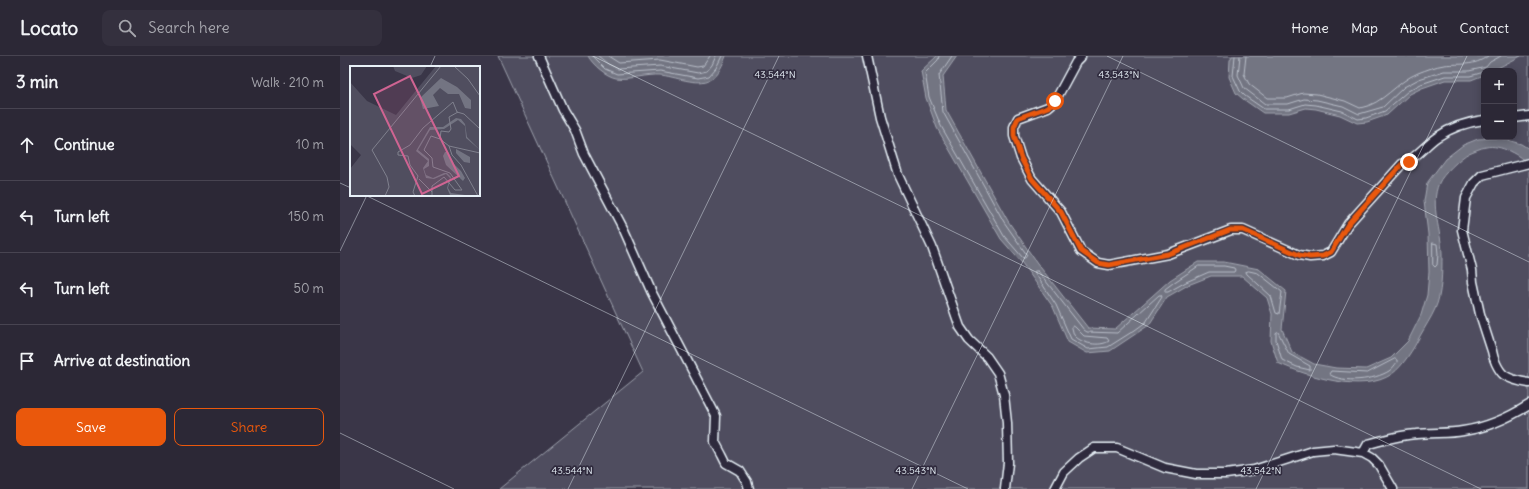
<!DOCTYPE html>
<html lang="en">
<head>
<meta charset="utf-8">
<style>
	body { margin:0; font-family:Delius,sans-serif; background:#34303e; color:#f1f3f6 }
	.controls { position:absolute; right:12px; top:12px; display:grid; overflow:hidden; border-radius:8px; box-shadow:0 2px 10px #0003 }
	.controls button { width:36px; height:36px; display:grid; place-items:center; padding:0; border:0; border-bottom:1px solid #484451; background:#2c2836; color:#f1f3f6; font:20px sans-serif }
	.stop { position:absolute; width:12px; height:12px; margin:-9px; border:3px solid #ea580c; border-radius:50%; background:#fff }
	.stop.end { background:#ea580c; border-color:#fff; box-shadow:0 1px 4px #0008 }
	.list { margin:0; padding:0; list-style:none }
	h2 { display:flex; justify-content:space-between; align-items:center; height:52px; margin:0; padding:0 16px; font-size:17px }
	h2 small { font-size:13px; font-weight:400; color:#a6a6ad }
	.list li { display:grid; grid-template-columns:26px 1fr auto; gap:12px; align-items:center; box-sizing:border-box; height:72px; padding:0 16px; border-top:1px solid #484451 }
	.list b { display:block; font-size:15px; white-space:nowrap }
	.list em { font-size:13px; font-style:normal; color:#a6a6ad }
	.actions { display:flex; gap:8px; padding:12px 16px }
	.actions a { flex:1; padding:9px 0; border:1px solid #ea580c; border-radius:8px; text-align:center; font-size:14px; color:#ea580c }
	.actions .main { background:#ea580c; color:#fff }
	.icon { flex:none; width:22px; height:22px; fill:none; stroke:currentColor; stroke-width:2; stroke-linecap:round; stroke-linejoin:round }
	.map { position:relative; flex:none; width:1189px; height:433px; overflow:hidden }
	header { display:flex; align-items:center; gap:24px; box-sizing:border-box; height:56px; padding:0 20px; background:#2c2836; border-bottom:1px solid #484451 }
	header strong { font-size:19px }
	nav { display:flex; gap:22px; margin-inline-start:auto; font-size:14px }
	.search { width:280px; height:36px; background:#34303e; display:flex; align-items:center; gap:10px; box-sizing:border-box; padding:0 14px; border-radius:8px; color:#a6a6ad; font-size:15px }
	main { display:flex }
	aside { flex:1; background:#2c2836 }
	.map>svg:first-child { display:block }
	.green { fill:#504e5f; stroke:#9ca0ac; fill-rule:evenodd }
	.water { fill:#737482; stroke:#a2a6b1 }
	.lines { fill:none; stroke-linecap:round; stroke-linejoin:round }
	.shore { stroke:#b9bfc9; stroke-width:1 }
	.lane-casing { stroke:#e8f1f8; stroke-width:11 }
	.lane { stroke:#2f2a3d; stroke-width:8 }
	.route { stroke:#ea580c; stroke-width:5 }
	.ticks { fill:none; stroke:#e8f1f8; stroke-width:1; stroke-opacity:0.45 }
	.inset-road { fill:none; stroke:#80818e; stroke-width:1 }
	.view { fill:#cf6492; fill-opacity:0.15; stroke:#cf6492; stroke-width:2 }
	.inset-edge { fill:none; stroke:#e8f1f8; stroke-width:2 }
	.ticks-label { font-size:10px; text-anchor:middle; fill:#e8f1f8; stroke:#2f2a3d; stroke-width:3.5; stroke-linejoin:round; paint-order:stroke }
</style>
</head>
<body>
<header>
<strong>Locato</strong>
<div class="search"><svg class="icon" aria-label="search" viewBox="0 0 24 24"><circle cx="10" cy="10" r="6"/><path d="M15 15l6 6"/></svg>Search here</div>
<nav><a>Home</a><a>Map</a><a>About</a><a>Contact</a></nav>
</header>
<main>
<aside>
<h2>3 min<small>Walk · 210 m</small></h2>
<ul class="list">
<li><svg class="icon" aria-label="ahead" viewBox="0 0 24 24"><path d="M12 20V5M6 11l6-6 6 6"/></svg><div><b>Continue</b></div><em>10 m</em></li>
<li><svg class="icon" aria-label="left" viewBox="0 0 24 24"><path d="M17 20v-9H6M10 6l-5 5 5 5"/></svg><div><b>Turn left</b></div><em>150 m</em></li>
<li><svg class="icon" aria-label="left" viewBox="0 0 24 24"><path d="M17 20v-9H6M10 6l-5 5 5 5"/></svg><div><b>Turn left</b></div><em>50 m</em></li>
<li><svg class="icon" aria-label="arrive" viewBox="0 0 24 24"><path d="M6 21V4h12l-3 4 3 4H6"/></svg><div><b>Arrive at destination</b></div></li>
</ul>
<div class="actions"><a class="main">Save</a><a>Share</a></div>
</aside>
<div class="map">
<svg width="1189" height="433" viewBox="0 0 1189 433">
	<rect width="100%" height="100%" fill="#3a3648"/>
	<filter id="ink" filterUnits="userSpaceOnUse"><feTurbulence type="fractalNoise" baseFrequency=".025" numOctaves="2"/><feDisplacementMap in="SourceGraphic" scale="8" xChannelSelector="R" yChannelSelector="G"/><feConvolveMatrix kernelMatrix="1 2 1 2 8 2 1 2 1" color-interpolation-filters="sRGB"/></filter>
	<g filter="url(#ink)">
		<path class="green" d="M158 0H1189V433H159L303 316ZM1144 15H1174V81H1144Z"/>
		<path class="water" d="M248 0H386C383 8 379 18 371 23 358 31 334 20 320 19 306 18 289 24 276 22 266 20 253 9 248 0Z
			M597 0H617L603 20 606 54 668 165 697 207 748 272 775 273 830 224 858 206H884L919 213 946 235 942 273 952 296 974 308 996 312 1026 313 1051 302 1068 285 1081 259 1087 239 1089 216 1088 178 1084 145 1087 127 1105 103 1123 89 1138 83 1160 82 1181 88 1189 93V109C1180 99 1160 88 1146 91 1140 92 1134 95 1129 97 1121 101 1102 119 1099 127 1089 150 1102 175 1102 199 1102 215 1102 238 1095 253 1091 262 1085 271 1080 280 1074 292 1063 310 1052 318 1023 338 967 320 938 307L931 285 932 258 927 242 902 220H871L848 229 827 241 809 269 770 295 747 297 728 286 713 251 682 207 661 183 597 72 586 42 581 15Z
			M892 0H1181L1152 15H1144V19L1131 24H1105L1082 32 1070 38 1047 59 1027 66 1017 67 1000 59 976 53 966 52 949 57H923L903 43 896 37 889 21 890 4Z"/>
		<g class="lines">
			<path class="shore" d="M252 0 265 13 277 18 320 15 358 22 369 20 376 12 382 0
				M258 0 268 8 278 13 320 10 358 17 367 15 372 9 376 0
				M268 0 279 7 320 4 357 11 363 10 370 0
				M599 0 598 4 585 17 589 41 601 70 664 180 683 202H685L687 199 664 166 603 56 599 19 612 0
				M895 0 893 20 900 35 905 40 924 53H949L965 48 976 49 1002 55 1018 63 1026 62 1045 55 1068 35 1081 28 1105 20H1130L1144 16
				M900 0 898 19 904 32 925 48H948L964 43 977 44 1003 50 1019 58 1043 51 1064 31 1079 23 1104 15H1129L1146 11 1150 6 1161 0
				M906 0 904 18 909 28 927 42H947L963 37 977 38 1005 45 1020 52C1044 48 1056 26 1078 17 1086 14 1096 10 1104 9 1122 7 1133 11 1148 0
				M1093 187 1097 188 1098 198 1097 209 1095 211 1093 209Z
				M859 210H884L894 212 895 214 894 216H869L846 226 828 236H825V233L833 227Z
				M695 215H698L744 274 747 276 777 277 819 239H821L822 241 806 266 795 274 768 291 748 293 731 283 716 249 695 217Z
				M909 215 918 217 942 236 939 258 936 257 931 240 907 218 906 216Z
				M733 270 735 271 744 280 767 282 769 285C760 291 741 288 734 279 733 277 733 275 732 272Z
				M938 276 949 298 970 310V314L957 311 942 304 936 284V277Z
				M1055 303 1057 304V306C1055 309 1052 313 1049 315 1035 324 1003 328 989 318L991 315 1027 317Z"/>
			<defs>
				<path id="lane" d="M199 0 223 54 235 74 244 98 284 174 312 237 376 360 375 386 382 399 386 407 400 415 407 426 409 433
					M527 0 540 61 558 119 592 191 620 271 629 284 647 301 658 317 664 339 667 367 668 407 665 433
					M741 1 736 6 715 45 708 51 678 62 674 71V80L681 102 692 123 721 156 741 195 758 207 769 209 828 198 891 174H903L959 199 970 201 983 200 991 196 1008 168 1062 108C1076 103 1085 89 1097 81 1110 72 1128 66 1144 64
					M1174 62 1189 60
					M1189 107 1142 119 1134 127 1126 142 1122 174 1132 214 1133 226 1140 258 1152 295C1153 302 1158 314 1164 319 1170 323 1182 326 1189 327
					M1023 397 1028 388C1044 384 1060 379 1077 378 1092 376 1108 378 1123 375 1145 372 1170 361 1189 349
					M715 433 724 416 739 402 754 392H777L825 412 856 418H886L914 414 973 395 994 393 1023 397 1032 402 1039 409 1053 433"/>
			</defs>
			<use href="#lane" class="lane-casing"/>
			<use href="#lane" class="lane"/>
		</g>
	</g>
	<g class="lines" filter="url(#ink)">
		<path class="route" d="M715 45 708 51 678 62 674 71V80L681 102 692 123 721 156 741 195 758 207 769 209 828 198 890 174H903L959 199 970 201 983 200 991 196 1008 168 1062 108 1069 106"/>
	</g>
	<path class="ticks" d="M253 0 1141 433M767 0 1189 206M90 11 95 0M0 127 11 132M25 139 628 433M0 195 27 139M0 377 114 433M228 433 439 0M572 433 783 0M916 433 1127 0"/>
	<g transform="translate(10 10)">
		<rect width="130" height="130" fill="#3a3648"/>
		<path d="M43 0H77L71 9 62 12 45 5ZM86 0H130V130H0V103L11 89 0 78V16L17 35 46 49Z" fill="#504e5f"/>
		<path d="M91 12 107 21 121 34V43L115 42 109 28H98L90 22 83 29 89 40 73 43 70 32ZM106 52 111 53 115 58 117 71 130 84 116 72 115 60 108 54 94 63 80 64 68 84 79 93V100L74 103 76 109 83 112 94 107H97L101 111 98 122 101 127 122 130 100 129 97 122 100 112 96 108 84 113 76 112 73 102 78 95 66 85 80 61H93ZM106 83 120 91V97L114 96 106 87ZM95 86H98L104 98 111 105 115 112 113 115 96 99 93 90Z" fill="#737482"/>
		<path class="inset-road" d="M104 0 118 13 130 30M108 46 99 51 101 63 99 66 91 65 90 73 99 80 130 87M99 80 102 89 111 99 128 130M69 113 82 126V130M82 126V120L94 111 105 124H112L100 107 83 101 82 92 74 84 81 70 90 73M35 130 39 121 37 111 22 84 91 0M65 130 63 126 68 110 60 99 58 90 48 89V86L60 79 73 62 103 36 107 46 114 48 130 63"/>
		<path class="view" d="M60 10 109 110 72 128 24 28Z"/>
		<rect width="130" height="130" class="inset-edge"/>
	</g>
	<g class="ticks-label">
		<text x="435" y="22">43.544°N</text>
		<text x="779" y="22">43.543°N</text>
		<text x="232" y="418">43.544°N</text>
		<text x="576" y="418">43.543°N</text>
		<text x="921" y="418">43.542°N</text>
	</g>
</svg>
<div class="controls">
<button>+</button>
<button>−</button>
</div>
<div class="stop" style="left:715px;top:45px"></div>
<div class="stop end" style="left:1069px;top:106px"></div>
</div>
</main>
</body>
</html>
